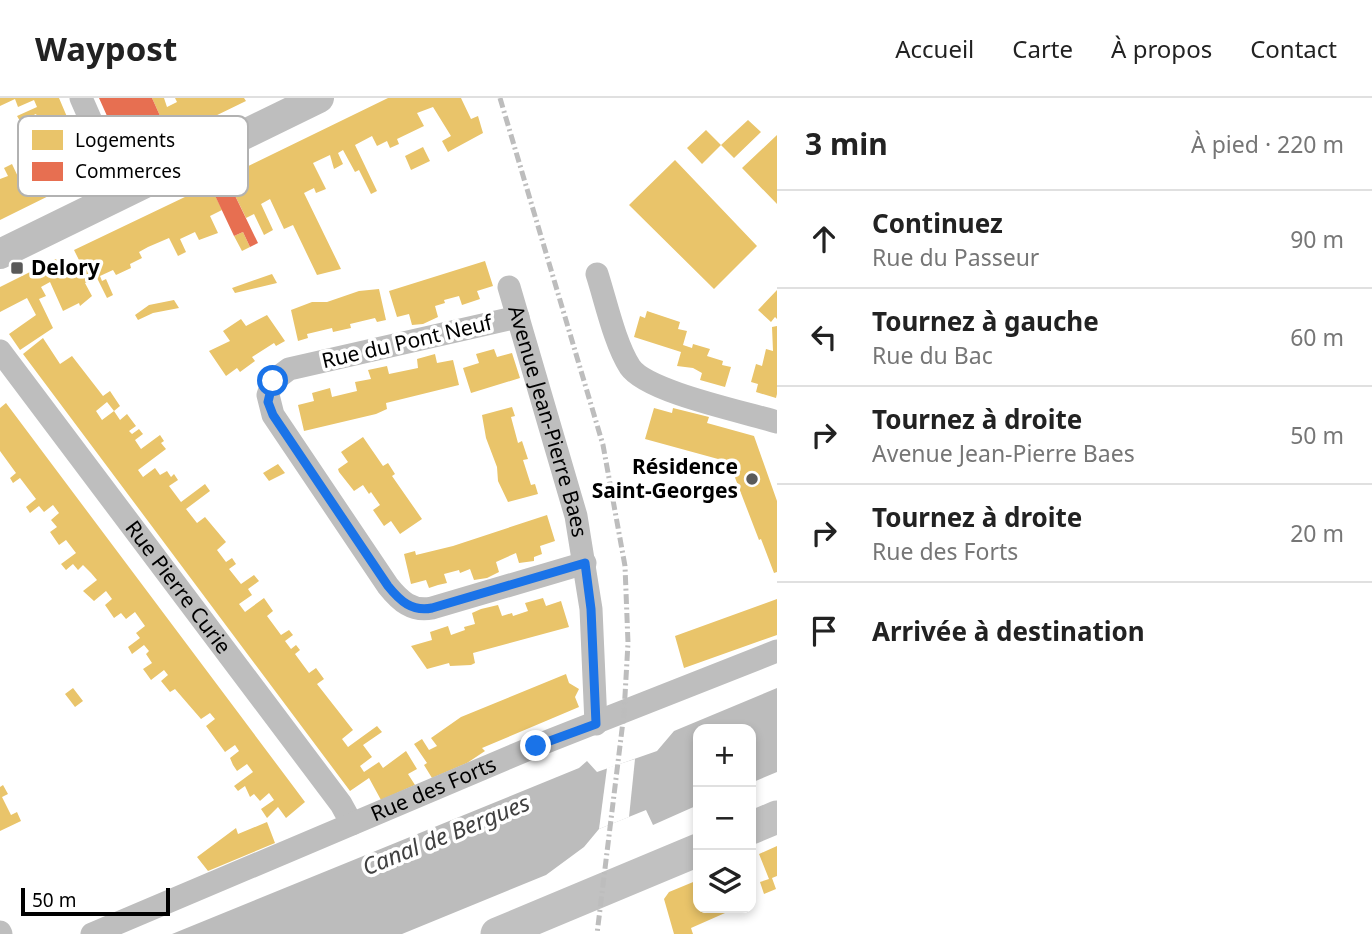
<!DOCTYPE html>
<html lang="fr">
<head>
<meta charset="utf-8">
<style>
	body { margin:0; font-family:"Noto Sans",sans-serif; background:#f6f6f6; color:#222 }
	.controls { position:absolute; right:21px; bottom:21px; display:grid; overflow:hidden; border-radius:14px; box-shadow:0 4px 10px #0003 }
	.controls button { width:63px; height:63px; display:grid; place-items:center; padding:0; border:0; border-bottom:2px solid #e0e0e0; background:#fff; color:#222; font:35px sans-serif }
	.scale { position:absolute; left:21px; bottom:18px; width:149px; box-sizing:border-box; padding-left:7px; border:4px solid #000; border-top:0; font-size:19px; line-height:24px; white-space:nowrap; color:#000; -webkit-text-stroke:5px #fff; paint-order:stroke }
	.stop { position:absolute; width:21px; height:21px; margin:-16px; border:5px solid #1a73e8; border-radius:50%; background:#fff }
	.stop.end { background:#1a73e8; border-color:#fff; box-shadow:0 2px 7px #0008 }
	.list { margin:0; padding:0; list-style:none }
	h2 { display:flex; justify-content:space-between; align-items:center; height:91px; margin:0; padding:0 28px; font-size:30px }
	h2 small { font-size:23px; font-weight:400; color:#767676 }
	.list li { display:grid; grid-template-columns:46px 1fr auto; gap:21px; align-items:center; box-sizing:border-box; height:98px; padding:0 28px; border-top:2px solid #e0e0e0 }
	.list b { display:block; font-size:26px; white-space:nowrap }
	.list p { margin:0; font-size:23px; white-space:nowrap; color:#767676 }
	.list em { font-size:23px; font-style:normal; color:#767676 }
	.icon { flex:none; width:38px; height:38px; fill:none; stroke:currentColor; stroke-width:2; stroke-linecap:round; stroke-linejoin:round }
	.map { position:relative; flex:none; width:777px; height:836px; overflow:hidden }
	header { display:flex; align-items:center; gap:42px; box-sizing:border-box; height:98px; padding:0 35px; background:#fff; border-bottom:2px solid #e0e0e0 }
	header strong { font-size:33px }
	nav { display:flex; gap:38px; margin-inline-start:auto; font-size:24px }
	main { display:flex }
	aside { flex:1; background:#fff }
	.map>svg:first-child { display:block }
	.water { fill:#bcbcbc }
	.pier { fill:#fff }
	.homes { fill:#e9c46a; fill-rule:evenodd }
	.shops { fill:#e76f51 }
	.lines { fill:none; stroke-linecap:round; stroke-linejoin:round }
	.minor { stroke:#bebebe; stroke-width:23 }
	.tertiary { stroke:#bebebe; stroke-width:30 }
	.secondary { stroke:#c1c1c1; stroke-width:33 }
	.rail { stroke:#bdbdbd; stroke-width:5; stroke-dasharray:10 3.5 2 3.5; stroke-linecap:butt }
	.route { stroke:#1a73e8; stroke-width:9 }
	.poi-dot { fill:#595959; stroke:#fff; stroke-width:2.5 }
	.labels { text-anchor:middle; stroke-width:7; stroke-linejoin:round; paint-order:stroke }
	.poi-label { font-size:21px; font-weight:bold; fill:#000; stroke:#fff; text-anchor:start }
	.street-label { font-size:21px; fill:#000; stroke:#fff }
	.water-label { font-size:23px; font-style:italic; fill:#404040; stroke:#fff }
	.key { fill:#fff; stroke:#b2b2b2; stroke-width:2 }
	.key-label { font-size:19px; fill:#000 }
</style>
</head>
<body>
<header>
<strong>Waypost</strong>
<nav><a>Accueil</a><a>Carte</a><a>À propos</a><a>Contact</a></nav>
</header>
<main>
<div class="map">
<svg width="777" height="836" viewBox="0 0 777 836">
	<rect width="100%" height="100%" fill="#fff"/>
	<path class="water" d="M777 590V674L751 685V631H698V707L653 727 646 712 599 731 584 749 546 777 402 836H172L579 670 587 663 597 674 657 653 674 633Z"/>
	<path class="pier" d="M635 661 629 719 599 731 607 670Z"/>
	<path class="homes" d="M0 0H59L76 40 63 46 60 39 55 41 64 60 82 52 90 71 87 79 0 122V81L8 78 4 70 12 66 20 83 25 80 21 72 29 68 23 54 32 50 38 62 55 55 36 16 20 23 17 18 37 9 34 2 18 9 15 1 0 8Z
		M152 0H164L167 9 177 4 175 0H244L246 3 170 40Z
		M388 0H461L471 21 478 18 483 35 448 54 442 43 451 38 433 9 417 15 424 28 397 41 399 46 390 50 387 43 377 48 372 38 355 47 377 93 371 96 359 72 355 74 343 52 338 55 343 66 334 71 330 57 313 65 326 91 316 95 314 90 304 95 341 171 317 177 293 127 284 131 270 101 261 106 273 132 264 137 254 116 246 120 226 79Z
		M748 22 761 34 734 60 721 47Z
		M706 32 721 47 702 66 687 50Z
		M777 37V106L742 70Z
		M423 49 430 63 411 72 405 58Z
		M675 62 757 148 714 191 629 107Z
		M210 87 222 112 210 118 218 135 199 142 195 134 180 141 186 154 178 158 169 140 148 149 139 154 142 160 130 166 131 170 116 177 113 172 100 178 102 183 106 181 113 197 107 200 97 180 85 185 92 198 80 208 79 205 63 213 50 184 41 189 46 198 39 201 53 230 20 252 9 236 36 217 27 200 0 214V189L56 161 62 172 71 168 75 174 79 172 82 168 74 152Z
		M243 134 250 149 242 153 234 138Z
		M485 163 493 188 477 193 480 201 462 207 459 198 444 202 445 205 435 208 438 219 423 226 412 227 409 216 397 219 389 193Z
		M272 176 277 185 235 195 232 190Z
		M379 191 386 222 377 224 375 220 350 226 351 230 333 234 332 230 307 236 308 240 298 243 291 212 312 204H327L359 193Z
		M777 192V221L775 219 771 224 758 212Z
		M174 202 179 210 153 215 138 222 135 217 149 207Z
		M647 213 680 224 678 231 687 233 683 247 692 250 693 246 710 251 707 258 723 263 722 267 731 269 725 289 700 282 702 275 693 270 677 268 681 254 634 239 640 218 645 220Z
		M267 217 285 243 276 248 274 245 252 259 255 263 240 274 237 270 226 278 209 253 230 243 223 233 241 221 246 228Z
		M777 228V296L776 300 756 294 758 286 751 284 756 266 762 268 766 251 773 253 772 229Z
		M43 240 60 266 72 258 103 298 110 293 120 308 114 313 120 322 127 316 136 328 129 333 132 336 139 331 143 336 135 342 141 351 160 337 164 343 161 345 166 351 138 372 143 379 155 370 160 377 167 373 171 379 174 376 178 382 169 388 181 404 205 386 210 393 186 411 197 425 205 419 226 444 217 452 226 464 232 460 236 466 229 471 241 486 254 477 259 483 248 491 252 497 239 506 245 514 264 500 273 513 267 518 281 537 289 532 293 537 285 543 291 551 296 547 300 552 295 556 309 575 316 570 324 581 317 586 353 632 342 641 348 649 377 628 382 634 363 647 372 659 360 668 364 674 379 664 383 670 406 653 417 671 408 676 415 687 381 702 369 680 350 693 23 256ZM107 304 114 313 102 322 96 313Z
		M494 251 497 259 512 255 520 280 471 295 463 270 479 265 476 256Z
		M435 256 437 265 453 262 459 287 386 305 387 311 376 316 304 333 298 307 314 303 312 295 330 290 332 299 357 293 355 284 371 281 368 272 387 268 389 276 418 270 417 261Z
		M6 305 305 704 286 720 278 709 267 720 261 711 274 702 269 695 260 703 254 696 250 699 245 688 238 693 234 688 253 674 247 666 237 673 233 667 230 660 239 653 235 647 225 654 206 628 215 621 210 615 201 621 175 591 170 594 161 583 168 577 164 572 151 582 146 575 143 571 152 565 146 556 149 553 144 547 132 556 128 549 140 540 136 535 145 528 135 514 126 521 121 515 114 520 105 507 112 501 106 493 94 503 83 493 97 482 91 475 83 467 78 472 73 466 66 472 61 466 76 455 66 442 59 447 50 434 57 429 51 422 59 415 53 407 44 414 39 408 30 415 26 409 36 401 20 380 13 385 10 380 16 375 0 353V310Z
		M512 309 515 318 511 319 518 345 522 343 528 361 523 362 531 387 535 386 538 396 508 404 498 383 497 369 486 340 482 317Z
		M654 310 672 315 673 310 709 319 707 325 754 338 777 403V474L774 475 761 441 759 442 729 364 645 341Z
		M363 339 383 368 388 365 395 376 392 378 422 421 400 436 391 423 384 428 373 412 380 407 371 394 369 396 363 387 354 393 339 374 338 371 348 364 341 354Z
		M278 366 285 375 269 383 263 375Z
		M547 417 555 443 540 448 542 456 534 459V463L519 465 516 455 496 464 499 474 487 480 474 482 470 471 460 475 459 472 444 476 447 485 438 487 429 490 426 482 411 486 404 456 415 453 416 457 453 448Z
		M543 500 546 508 561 503 569 529 473 555 475 565 471 567 450 568 449 565 427 571 411 548 432 542 430 534 448 528 451 537 465 532 464 529 475 526 472 515 481 511 498 507 502 518 512 515 513 518 528 513 525 505Z
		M777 501V537L684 570 675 538Z
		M566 576 569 585 579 591 575 599 579 609 482 650 485 653 467 665 432 680 424 667 427 665 414 646 422 641 429 652 437 648 431 640 461 619Z
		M73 590 83 603 75 609 65 596Z
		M3 687 8 696 2 699 11 717 17 714 21 723 0 733V689Z
		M267 724 275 745 208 773 197 759 236 730 238 736Z
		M777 748V778L772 780 776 791 764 796 760 784 769 781 759 756Z
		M698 782V810H724L725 815 691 830 693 836H674L664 801 669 794Z"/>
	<path class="shops" d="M99 0H152L170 40 131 59 124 56Z
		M226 79 258 145 250 149 243 134 234 138 210 87Z"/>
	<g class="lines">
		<g class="minor">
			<path d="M81 0 123 96"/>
			<path d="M597 176C606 204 615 246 630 269 647 294 745 314 777 324"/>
			<path id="s1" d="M509 189 576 418 591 511 596 626"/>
			<path d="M518 219 289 271 273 283 268 297 273 317 388 488C400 503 412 514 432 510L585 465"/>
			<path id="s2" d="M0 253 341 706 352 726"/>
			<path d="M0 834 1 836"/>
			<path id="s3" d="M92 836 536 648 777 553"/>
		</g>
		<path class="tertiary" d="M0 156 319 0"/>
		<path class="secondary" d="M751 730 777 719
			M497 836 698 752"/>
		<path class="rail" d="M500 0 603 347 625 468 628 545 624 615 597 836"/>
	</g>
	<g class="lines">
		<path class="route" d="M273 283 268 304 273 317 388 488C400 503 412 514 432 510L585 465 591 511 596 626 536 648"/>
	</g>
	<g class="poi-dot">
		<rect x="10" y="163" width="14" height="14" rx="3.5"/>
		<circle cx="752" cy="381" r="7"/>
	</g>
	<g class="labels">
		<g class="poi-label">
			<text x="31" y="177">Delory</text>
			<text x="738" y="376" text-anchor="end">Résidence<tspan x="738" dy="24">Saint-Georges</tspan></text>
		</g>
		<g class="street-label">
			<text transform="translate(407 244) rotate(-13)" y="7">Rue du Pont Neuf</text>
			<text dy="7" stroke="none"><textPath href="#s1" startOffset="140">Avenue Jean-Pierre Baes</textPath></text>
			<text dy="7" stroke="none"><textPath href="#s2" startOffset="296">Rue Pierre Curie</textPath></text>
			<text dy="7" stroke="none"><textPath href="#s3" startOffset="371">Rue des Forts</textPath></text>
		</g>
		<g class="water-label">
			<text transform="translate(446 737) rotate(-22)" y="8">Canal de Bergues</text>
		</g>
	</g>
	<rect x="18" y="18" width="230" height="80" rx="10" class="key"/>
	<rect x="32" y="32" width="31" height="20" fill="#e9c46a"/>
	<rect x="32" y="64" width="31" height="19" fill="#e76f51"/>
	<g class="key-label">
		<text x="75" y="49">Logements</text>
		<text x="75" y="80">Commerces</text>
	</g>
</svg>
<div class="controls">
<button>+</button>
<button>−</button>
<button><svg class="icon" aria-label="layers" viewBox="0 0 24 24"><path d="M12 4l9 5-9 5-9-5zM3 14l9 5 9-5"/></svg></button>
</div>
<div class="scale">50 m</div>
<div class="stop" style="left:273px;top:283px"></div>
<div class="stop end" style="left:536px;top:648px"></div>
</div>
<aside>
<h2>3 min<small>À pied · 220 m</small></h2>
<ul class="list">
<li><svg class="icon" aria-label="ahead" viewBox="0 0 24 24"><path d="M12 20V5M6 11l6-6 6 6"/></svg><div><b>Continuez</b><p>Rue du Passeur</p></div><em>90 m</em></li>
<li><svg class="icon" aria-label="left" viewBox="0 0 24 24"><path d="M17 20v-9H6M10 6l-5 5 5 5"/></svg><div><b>Tournez à gauche</b><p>Rue du Bac</p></div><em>60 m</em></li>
<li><svg class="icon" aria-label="right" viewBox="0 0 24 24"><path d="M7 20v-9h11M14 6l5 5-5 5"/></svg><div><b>Tournez à droite</b><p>Avenue Jean-Pierre Baes</p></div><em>50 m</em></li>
<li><svg class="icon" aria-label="right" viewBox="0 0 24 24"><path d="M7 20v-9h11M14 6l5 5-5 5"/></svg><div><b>Tournez à droite</b><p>Rue des Forts</p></div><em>20 m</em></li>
<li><svg class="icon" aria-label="arrive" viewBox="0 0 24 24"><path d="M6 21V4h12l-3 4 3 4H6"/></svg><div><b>Arrivée à destination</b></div></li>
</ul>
</aside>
</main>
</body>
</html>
